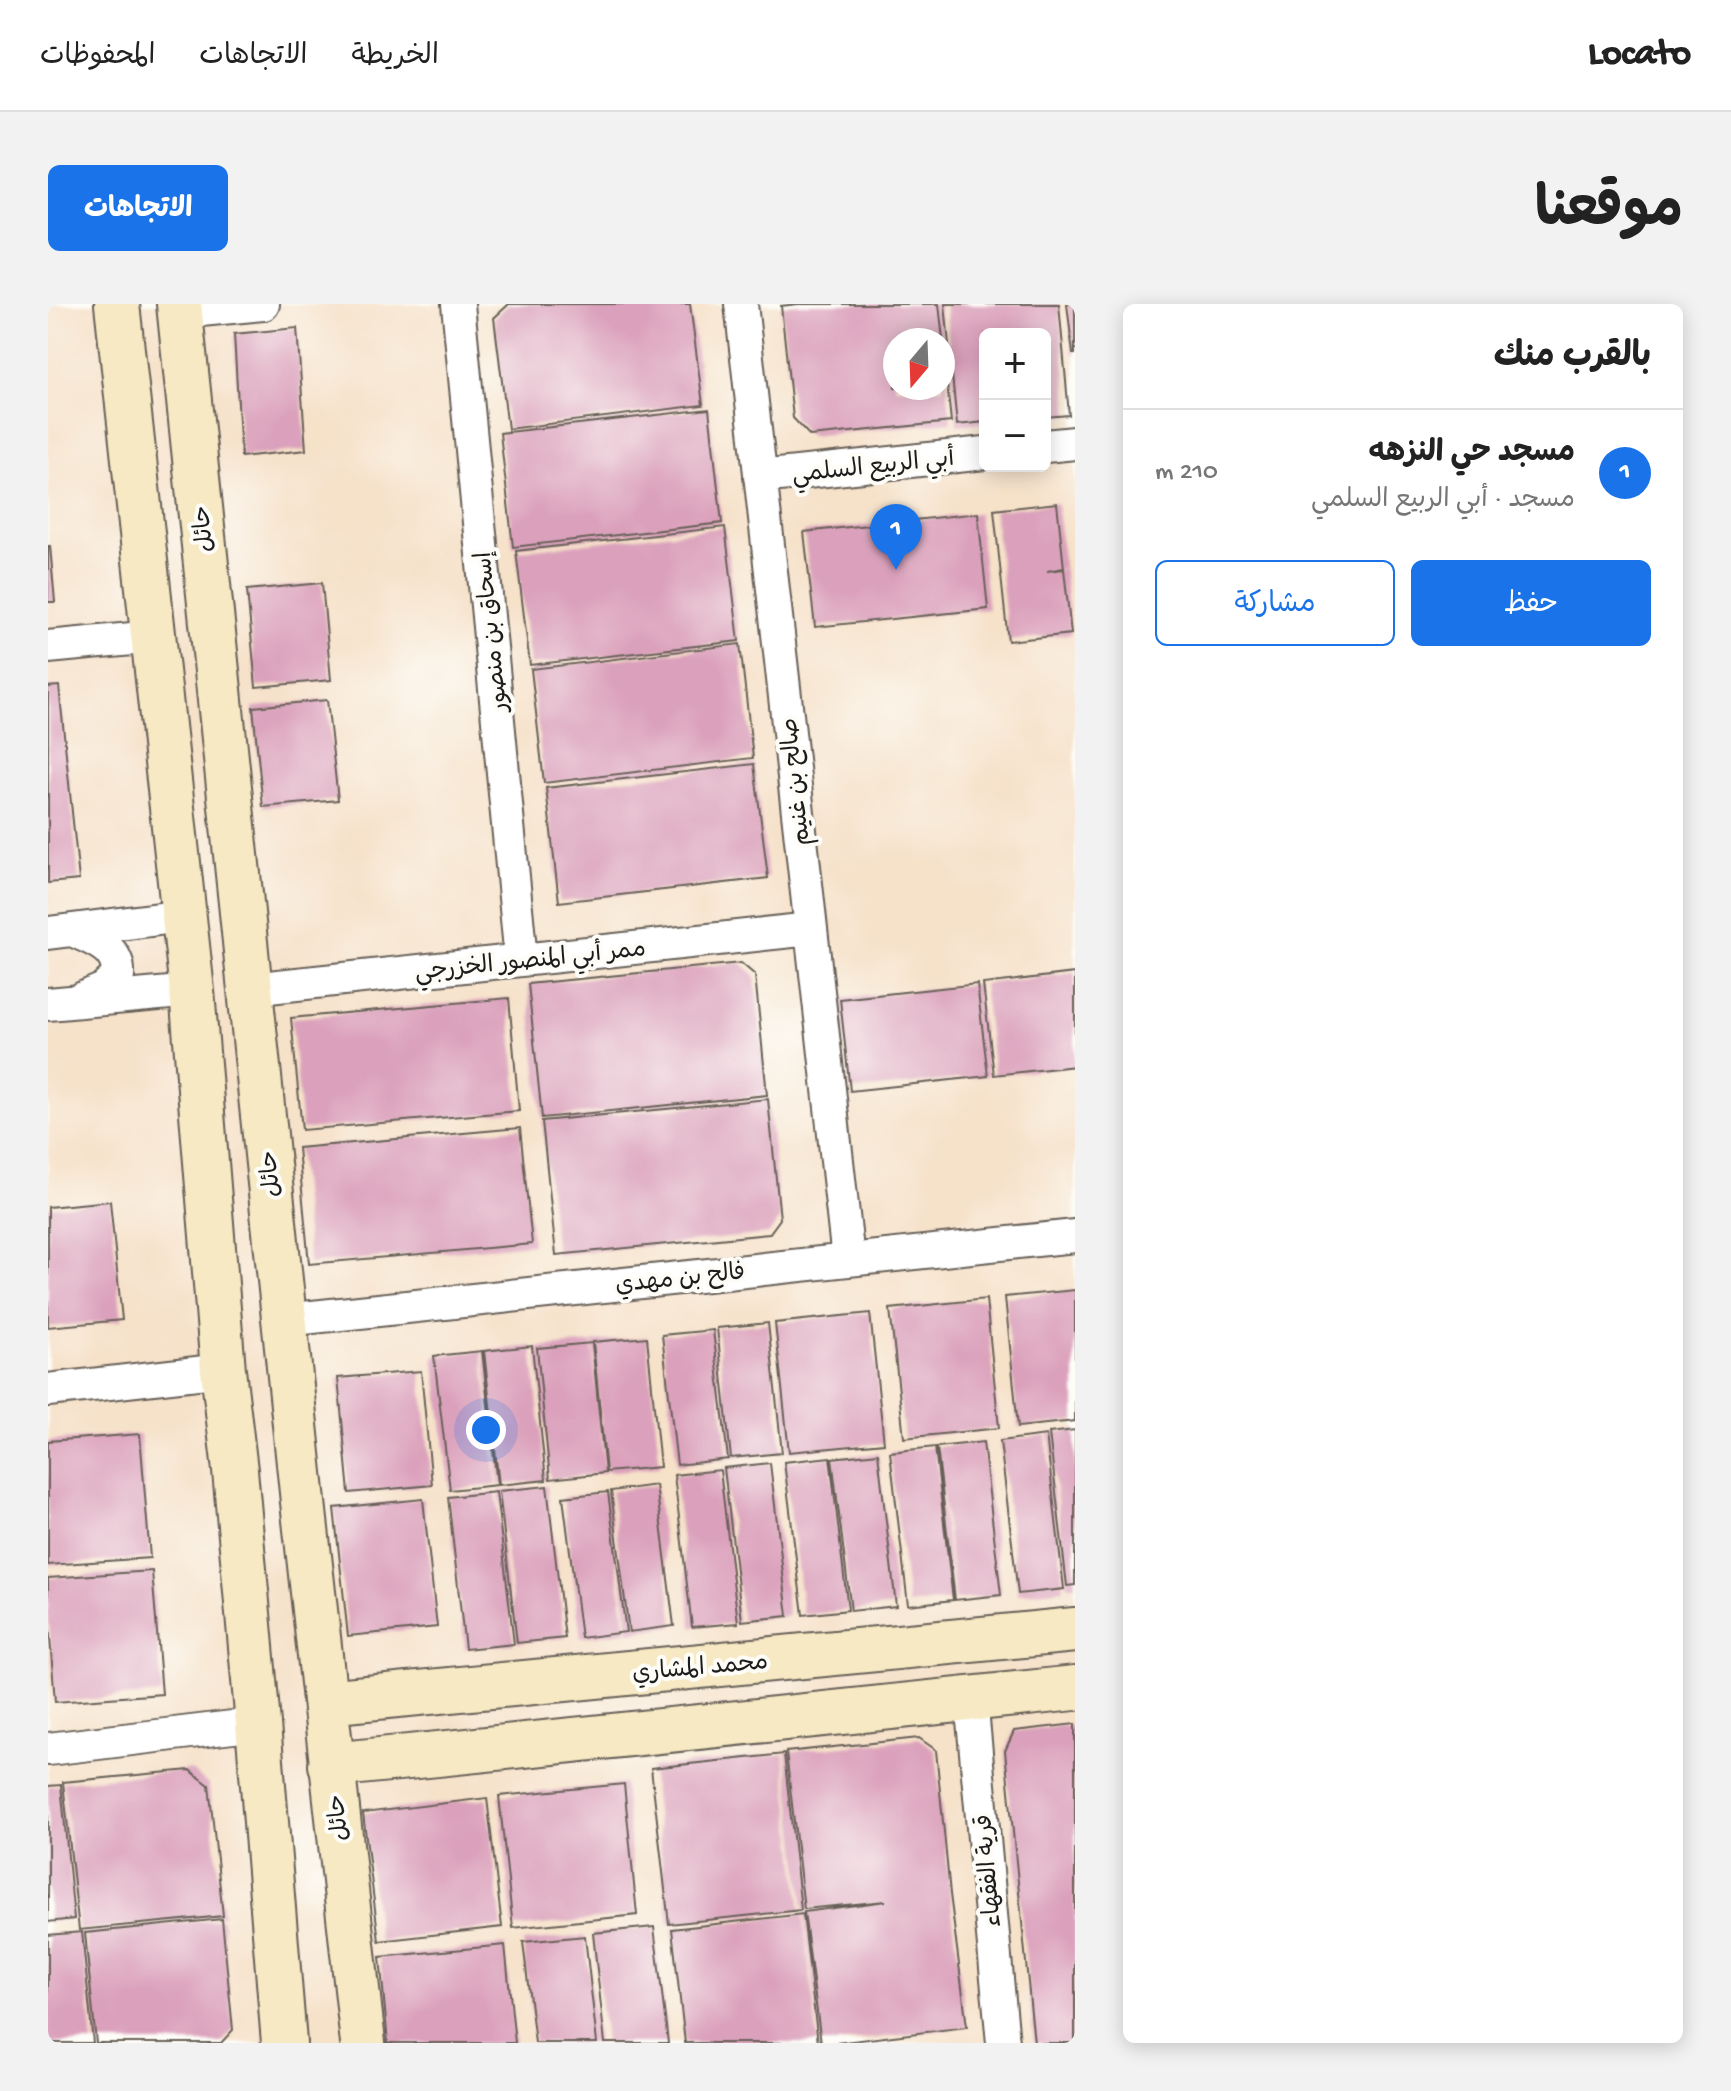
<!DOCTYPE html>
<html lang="ar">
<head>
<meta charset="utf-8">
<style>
	body { margin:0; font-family:"Gochi Hand","Playpen Sans Arabic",sans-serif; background:#f2f2f2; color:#222; direction:rtl }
	.controls { position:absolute; right:24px; top:24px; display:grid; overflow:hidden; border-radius:12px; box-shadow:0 4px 20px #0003 }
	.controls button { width:72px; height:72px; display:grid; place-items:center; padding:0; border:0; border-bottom:2px solid #e0e0e0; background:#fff; color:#222; font:40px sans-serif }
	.compass { position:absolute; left:835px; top:24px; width:72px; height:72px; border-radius:50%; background:#fff; box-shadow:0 4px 20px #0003; rotate:199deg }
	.you { position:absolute; left:438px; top:1126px; width:28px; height:28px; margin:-20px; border:6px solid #fff; border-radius:50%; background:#1a73e8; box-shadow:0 0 0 12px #1a73e833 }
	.badge { display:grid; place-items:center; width:52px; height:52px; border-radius:50%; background:#1a73e8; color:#fff; font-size:26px; font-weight:700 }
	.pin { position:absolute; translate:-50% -66px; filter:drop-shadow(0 2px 4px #0008) }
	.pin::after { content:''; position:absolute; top:42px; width:28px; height:24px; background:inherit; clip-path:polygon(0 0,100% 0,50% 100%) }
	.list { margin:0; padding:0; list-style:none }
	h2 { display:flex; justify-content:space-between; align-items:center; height:104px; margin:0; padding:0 32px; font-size:34px }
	h2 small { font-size:26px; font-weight:400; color:#767676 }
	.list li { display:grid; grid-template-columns:52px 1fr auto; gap:24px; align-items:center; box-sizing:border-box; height:128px; padding:0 32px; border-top:2px solid #e0e0e0 }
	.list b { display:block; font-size:30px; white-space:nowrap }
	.list p { margin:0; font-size:26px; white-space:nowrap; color:#767676 }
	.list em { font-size:26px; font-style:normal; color:#767676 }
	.actions { display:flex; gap:16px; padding:24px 32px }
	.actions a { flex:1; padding:18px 0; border:2px solid #1a73e8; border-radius:12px; text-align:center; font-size:28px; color:#1a73e8 }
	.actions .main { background:#1a73e8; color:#fff }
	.map { position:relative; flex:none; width:1027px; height:1739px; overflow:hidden; direction:ltr; border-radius:12px }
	header { display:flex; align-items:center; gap:48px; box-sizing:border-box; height:112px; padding:0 40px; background:#fff; border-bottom:2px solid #e0e0e0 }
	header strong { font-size:38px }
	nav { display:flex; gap:44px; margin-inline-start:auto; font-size:28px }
	.intro { display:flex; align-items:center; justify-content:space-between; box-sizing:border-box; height:192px; padding:0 48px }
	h1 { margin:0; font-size:56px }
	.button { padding:20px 36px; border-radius:12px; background:#1a73e8; color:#fff; font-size:28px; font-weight:700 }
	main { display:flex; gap:48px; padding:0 48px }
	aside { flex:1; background:#fff; border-radius:12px; box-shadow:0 4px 20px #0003 }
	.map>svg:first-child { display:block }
	.building { fill:#dba1bc }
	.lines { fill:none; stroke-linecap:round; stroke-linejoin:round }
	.street-casing { stroke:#686159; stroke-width:36 }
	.secondary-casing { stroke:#686159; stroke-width:48 }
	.street { stroke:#fff; stroke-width:32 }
	.secondary { stroke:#f6e9c3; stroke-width:44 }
	.labels { text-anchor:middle; stroke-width:8; stroke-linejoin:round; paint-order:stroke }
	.street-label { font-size:24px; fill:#1c1c1c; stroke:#fdfcf7 }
</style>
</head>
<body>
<header>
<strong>Locato</strong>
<nav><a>الخريطة</a><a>الاتجاهات</a><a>المحفوظات</a></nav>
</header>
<div class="intro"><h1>موقعنا</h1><a class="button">الاتجاهات</a></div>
<main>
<aside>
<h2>بالقرب منك<small></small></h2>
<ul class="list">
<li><span class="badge">1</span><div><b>مسجد حي النزهه</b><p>مسجد · أبي الربيع السلمي</p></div><em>210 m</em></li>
</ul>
<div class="actions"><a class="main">حفظ</a><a>مشاركة</a></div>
</aside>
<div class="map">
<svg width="1027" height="1739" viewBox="0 0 1027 1739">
	<rect width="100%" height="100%" fill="#fdfcf7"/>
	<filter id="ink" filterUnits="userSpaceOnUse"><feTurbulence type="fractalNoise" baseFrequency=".0125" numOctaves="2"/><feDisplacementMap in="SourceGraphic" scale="16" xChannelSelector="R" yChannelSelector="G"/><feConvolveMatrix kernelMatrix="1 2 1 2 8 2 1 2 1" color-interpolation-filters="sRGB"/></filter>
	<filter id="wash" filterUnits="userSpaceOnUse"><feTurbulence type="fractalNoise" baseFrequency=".006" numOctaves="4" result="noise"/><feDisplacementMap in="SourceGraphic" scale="32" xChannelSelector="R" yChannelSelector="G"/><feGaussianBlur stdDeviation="1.8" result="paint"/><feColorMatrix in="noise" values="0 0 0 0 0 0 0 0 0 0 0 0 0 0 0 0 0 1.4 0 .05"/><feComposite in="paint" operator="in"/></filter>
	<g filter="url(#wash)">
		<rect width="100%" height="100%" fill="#f6e1c9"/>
		<g id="blocks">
			<path class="building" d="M461 0H642L655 101 460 125 446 14Z
				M750 0H891L895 36H847V84H895V60H897L903 118 762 132 745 114 733 2Z
				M897 0H1011L1021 111 997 113V30H937V118L909 121Z
				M1019 0H1027V50H1025Z
				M249 24 258 146 193 153 186 30Z
				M661 105 674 219 465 243 452 129Z
				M1009 199 1016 264 999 267 1016 265 1023 330 960 337 946 206Z
				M930 209 940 305 767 323 756 228Z
				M677 223 691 337 482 361 468 247Z
				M0 242H2L7 298H0Z
				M274 279 283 376 208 383 199 286Z
				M692 340 705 454 496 479 483 365Z
				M11 382 31 576 0 579V383Z
				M279 396 290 496 215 503 205 403Z
				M706 460 720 574 511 598 498 484Z
				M693 659 707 671 719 791 494 814 480 680Z
				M1027 669V762L946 771 935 680Z
				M929 680 940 772 802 787 792 695Z
				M461 694 471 807 254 826 243 714Z
				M720 795 732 915 721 930 508 951 494 817Z
				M472 824 484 940 261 960 250 844Z
				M62 897 74 1016 0 1023V903Z
				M1027 986V1117L970 1123 957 993Z
				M938 995 951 1124 856 1134 842 1005Z
				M822 1009 836 1139 741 1148 727 1019Z
				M720 1019 734 1149 683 1154 669 1024Z
				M665 1026 680 1155 629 1161 614 1031Z
				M599 1033 612 1163 558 1168 545 1038Z
				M544 1039 557 1169 502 1175 489 1044Z
				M484 1042 498 1176 451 1181 436 1047Z
				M434 1047 449 1181 402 1186 386 1052Z
				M373 1067 384 1181 301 1189 290 1074Z
				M1027 1126V1281L1019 1282 1001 1129Z
				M92 1130 102 1254 0 1261V1137Z
				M998 1131 1016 1285 970 1290 952 1137Z
				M935 1138 953 1291 907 1296 889 1143Z
				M887 1143 905 1296 860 1301 842 1148Z
				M830 1149 848 1302 803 1307 784 1154Z
				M782 1153 800 1306 755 1311 736 1158Z
				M722 1159 740 1312 694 1317 676 1164Z
				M672 1166 690 1319 644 1323 626 1171Z
				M608 1181 626 1322 581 1328 563 1187Z
				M499 1182 517 1334 469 1339 451 1187Z
				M448 1188 466 1340 417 1345 400 1193Z
				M560 1188 578 1328 533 1334 515 1193Z
				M375 1195 389 1323 300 1332 286 1204Z
				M104 1267 114 1390 7 1398 0 1308V1274Z
				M1027 1420V1739H986L957 1447 966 1427Z
				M871 1434 888 1446 902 1590 919 1723 788 1739H773L756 1608 838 1597 756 1605 738 1448Z
				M736 1450 753 1606 621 1620 603 1464Z
				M142 1466 161 1481 175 1612 31 1626 15 1478Z
				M576 1480 589 1611 465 1624 451 1492Z
				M13 1481 26 1615 0 1618V1482Z
				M439 1494 454 1623 331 1637 315 1509Z
				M755 1610 770 1739H637L624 1625Z
				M174 1615 185 1726 173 1739H48L37 1629Z
				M606 1623 620 1739H557L545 1629Z
				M34 1628 45 1739H0V1631Z
				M537 1632 549 1739H487L475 1638Z
				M457 1641 467 1739H340L332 1653Z"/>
		</g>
	</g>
	<g filter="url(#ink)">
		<use href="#blocks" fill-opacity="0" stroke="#686159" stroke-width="2"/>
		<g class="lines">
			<defs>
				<path id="street" d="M410 0 473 656
					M693 0 800 955
					M132 8 215 0
					M997 142 1027 139
					M712 173 937 149
					M0 343 105 333
					M24 626C46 636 72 644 70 672L56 685 35 694
					M0 629 135 612
					M202 685 763 625
					M0 700 144 687
					M236 1016 1027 932
					M0 1086 175 1066
					M923 1395 955 1739
					M0 1445 210 1420"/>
				<path id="secondary" d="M69 0 144 687 175 1066 187 1166 210 1420 236 1739
					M131 0 255 1198 315 1739
					M277 1398 1027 1326
					M283 1461 1027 1384"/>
			</defs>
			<use href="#street" class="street-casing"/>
			<use href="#secondary" class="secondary-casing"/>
			<use href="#street" class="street"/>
			<use href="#secondary" class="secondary"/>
		</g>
	</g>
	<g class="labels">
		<g class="street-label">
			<text transform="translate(825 161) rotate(-6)" y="8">أبي الربيع السلمي</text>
			<text transform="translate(154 225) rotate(-96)" y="8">حائل</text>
			<text transform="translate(442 328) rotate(-96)" y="8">إسحاق بن منصور</text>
			<text transform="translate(746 478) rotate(-96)" y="8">صالح بن غنيم</text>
			<text transform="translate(482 655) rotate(-6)" y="8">ممر أبي المنصور الخزرجي</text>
			<text transform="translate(221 870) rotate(-96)" y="8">حائل</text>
			<text transform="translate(632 973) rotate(-6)" y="8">فالح بن مهدي</text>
			<text transform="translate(652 1362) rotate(-5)" y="8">محمد المشاري</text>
			<text transform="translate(289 1514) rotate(-97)" y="8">حائل</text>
			<text transform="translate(939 1567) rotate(-95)" y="8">قرية الفقهاء</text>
		</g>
	</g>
</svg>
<div class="controls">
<button>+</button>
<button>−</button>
</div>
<svg class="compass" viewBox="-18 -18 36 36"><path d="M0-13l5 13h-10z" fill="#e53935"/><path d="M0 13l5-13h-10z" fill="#767676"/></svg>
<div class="you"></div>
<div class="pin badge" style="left:848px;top:266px">1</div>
</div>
</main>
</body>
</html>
